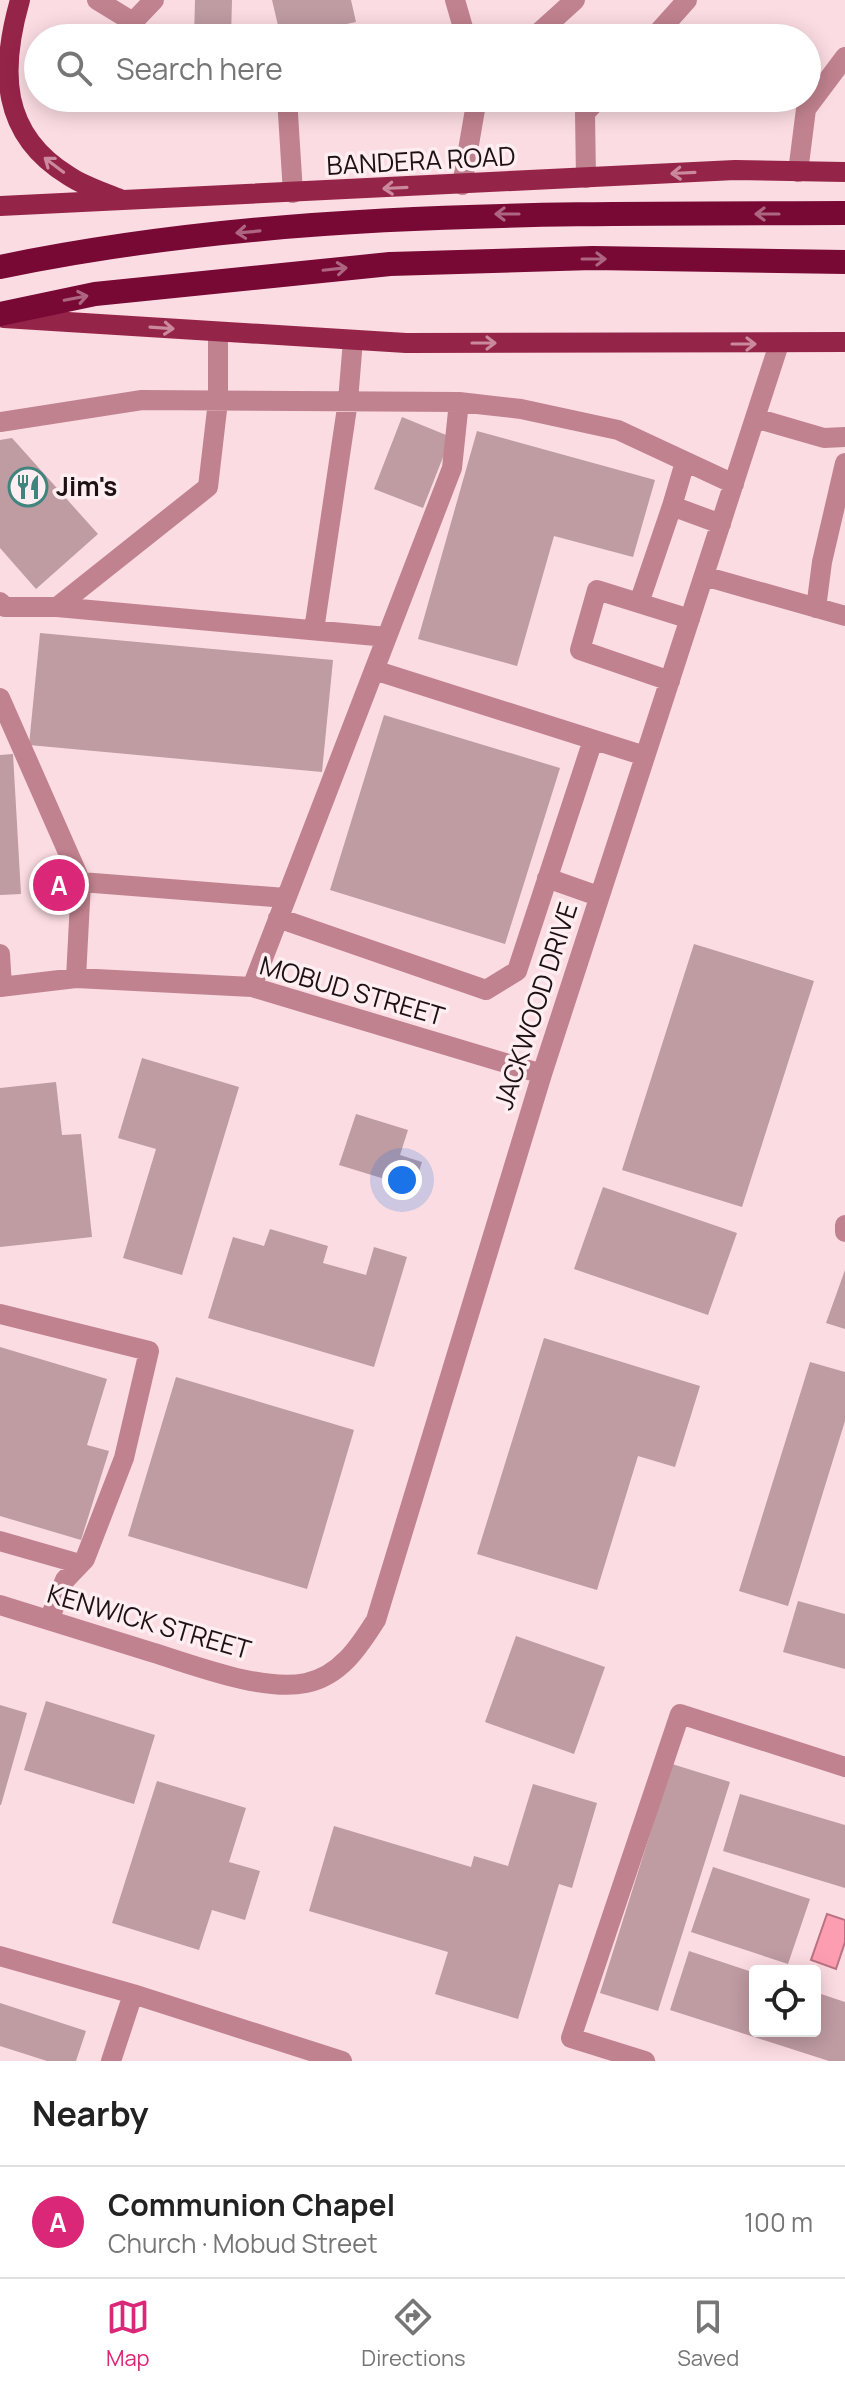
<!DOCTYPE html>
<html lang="en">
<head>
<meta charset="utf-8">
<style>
	body { margin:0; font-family:Manrope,sans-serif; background:#f6f6f6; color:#222 }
	.controls { position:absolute; right:24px; bottom:24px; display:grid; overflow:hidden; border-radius:8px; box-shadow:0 4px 20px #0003 }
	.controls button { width:72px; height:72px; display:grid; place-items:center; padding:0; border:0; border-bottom:2px solid #e0e0e0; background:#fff; color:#222; font:40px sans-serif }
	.you { position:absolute; left:402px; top:1180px; width:28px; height:28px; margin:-20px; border:6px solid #fff; border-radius:50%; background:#1a73e8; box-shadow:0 0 0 12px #1a73e833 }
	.badge { display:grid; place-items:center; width:52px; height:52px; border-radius:50%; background:#db2777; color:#fff; font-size:26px; font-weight:700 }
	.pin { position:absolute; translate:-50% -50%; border:4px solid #fff; box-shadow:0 2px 8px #0006 }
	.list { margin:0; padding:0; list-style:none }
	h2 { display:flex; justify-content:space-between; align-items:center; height:104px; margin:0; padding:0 32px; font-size:34px }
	h2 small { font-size:26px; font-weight:400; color:#767676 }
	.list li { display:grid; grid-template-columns:52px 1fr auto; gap:24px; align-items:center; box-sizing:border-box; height:112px; padding:0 32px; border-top:2px solid #e0e0e0 }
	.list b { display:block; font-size:30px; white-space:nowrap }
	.list p { margin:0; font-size:26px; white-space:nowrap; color:#767676 }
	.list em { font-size:26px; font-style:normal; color:#767676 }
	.icon { flex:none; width:44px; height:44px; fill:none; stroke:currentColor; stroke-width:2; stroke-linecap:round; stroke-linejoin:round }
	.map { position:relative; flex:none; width:845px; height:2061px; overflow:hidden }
	.search { position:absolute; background:#fff; box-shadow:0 4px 20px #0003; left:24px; right:24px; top:24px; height:88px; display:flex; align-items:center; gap:20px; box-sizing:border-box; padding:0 28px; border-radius:44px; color:#767676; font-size:30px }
	.sheet { height:216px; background:#fff }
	nav { display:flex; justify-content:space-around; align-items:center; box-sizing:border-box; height:112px; border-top:2px solid #e0e0e0; background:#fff; font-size:22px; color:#767676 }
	nav a { display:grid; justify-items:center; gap:4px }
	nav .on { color:#db2777 }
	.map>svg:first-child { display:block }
	.water { fill:#fd9db2; stroke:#ba7383; stroke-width:2 }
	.building { fill:#bf9ba2 }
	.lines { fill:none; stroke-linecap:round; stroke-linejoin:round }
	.minor { stroke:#c1828f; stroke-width:20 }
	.major { stroke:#952449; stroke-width:20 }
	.highway { stroke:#770934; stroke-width:24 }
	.oneway { stroke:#ca899d }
	.oneway2 { stroke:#ad6580 }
	.labels { text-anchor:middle; stroke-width:7; stroke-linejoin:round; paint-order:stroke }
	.street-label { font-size:26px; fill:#1e1114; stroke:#feeef1 }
	.poi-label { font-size:26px; font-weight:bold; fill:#1e1114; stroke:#feeef1; text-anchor:start }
</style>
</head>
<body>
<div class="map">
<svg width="845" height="2061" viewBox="0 0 845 2061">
	<rect width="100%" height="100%" fill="#fbdce2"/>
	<path class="water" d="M827 1914 845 1920V1942L836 1969 811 1960Z"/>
	<path class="building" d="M195 0H232L231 38H194Z
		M272 0H351L356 22 281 38Z
		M402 417 451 437 423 508 374 489Z
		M477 431 655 480 633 557 554 536 517 666 418 639Z
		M12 438 98 534 36 589 0 548V440Z
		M40 633 333 660 322 772 29 745Z
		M384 715 560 768 505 944 330 890Z
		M13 754 21 894 0 895V755Z
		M694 944 814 981 742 1207 622 1170Z
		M142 1058 239 1087 182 1275 123 1258 156 1149 118 1138Z
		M56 1082 62 1135 81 1134 92 1237 0 1247V1088Z
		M356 1114 408 1130 400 1155 422 1162 414 1188 339 1165Z
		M603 1187 737 1233 708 1315 574 1269Z
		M270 1229 328 1246 323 1263 366 1275 374 1247 407 1257 374 1367 208 1318 233 1237 264 1246Z
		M845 1270V1329L826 1323Z
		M544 1338 700 1386 675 1467 638 1456 597 1590 477 1554Z
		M0 1347 107 1379 87 1445 109 1451 81 1540 0 1516Z
		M810 1362 845 1372V1421L788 1606 739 1591Z
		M176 1377 354 1430 307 1589 128 1536Z
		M798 1601 845 1614V1669L783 1652Z
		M516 1636 605 1667 574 1754 485 1722Z
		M46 1701 155 1735 134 1804 24 1770Z
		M0 1705 27 1713 1 1805H0Z
		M672 1764 730 1782 658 2011 600 1993Z
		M157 1781 246 1808 229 1862 260 1871 245 1920 212 1910 199 1950 112 1923Z
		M533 1784 597 1803 572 1888 559 1884 518 2019 435 1994 448 1952 309 1911 334 1826 471 1867 474 1856 508 1866Z
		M740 1794 845 1825V1888L723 1851Z
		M713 1867 810 1899 788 1964 691 1932Z
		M689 1951 755 1973V2031H815V1992L845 2002V2061H829L670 2010Z
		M0 2003 86 2031 76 2061H47L0 2046Z"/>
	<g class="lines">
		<path class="minor" d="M97 0 133 22 154 0
			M455 0 466 38
			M533 38 575 0
			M653 38 687 0
			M183 98H205
			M287 98 293 193
			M798 172 806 109 845 57
			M586 178 585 113 599 98
			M462 185 477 98
			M755 418 824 438 845 437
			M0 422 142 400 459 402 521 409 618 430 734 484
			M672 506 685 462
			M704 576 845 616
			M0 602 5 607H57L208 487 218 401V332
			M639 603 672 506 721 524
			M57 607 387 637
			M816 608 822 562 845 463
			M314 630 348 401 353 340
			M374 670 645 756
			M670 681 580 650 597 590 690 619
			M0 698 81 882 286 898
			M547 878 598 896
			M278 918 486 990 517 971 593 740
			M0 954 2 987
			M76 978 81 882
			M0 987 76 978 252 987 542 1074
			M252 987 452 468 459 402
			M845 1225V1232
			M0 1314 149 1351 124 1458 85 1559 65 1580 49 1620
			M0 1541 80 1564
			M0 1605C50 1621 101 1636 151 1652 194 1665 262 1692 306 1683 340 1676 359 1647 376 1620L542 1074 779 344
			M0 1956 133 1994 342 2061
			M111 2061 133 1994
			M645 2061 571 2038 680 1714 845 1767"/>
		<path class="major" d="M20 0C0 70 0 134 69 176 84 186 103 192 120 199
			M0 206 735 170 845 172
			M4 318 406 343 845 342"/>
		<path class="highway" d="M0 267C278 209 563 214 845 213
			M0 314 95 294 390 264 593 258 845 262"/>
	</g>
	<defs><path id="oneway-shaft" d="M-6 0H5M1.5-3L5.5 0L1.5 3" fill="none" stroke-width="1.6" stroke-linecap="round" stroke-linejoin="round" transform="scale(2)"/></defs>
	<g class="oneway">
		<use href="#oneway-shaft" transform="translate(54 165) rotate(-143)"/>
		<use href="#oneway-shaft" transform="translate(683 173) rotate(177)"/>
		<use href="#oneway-shaft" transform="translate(395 188) rotate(177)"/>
		<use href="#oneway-shaft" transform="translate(162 328) rotate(4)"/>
		<use href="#oneway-shaft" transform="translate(484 343)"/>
		<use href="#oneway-shaft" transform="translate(744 344)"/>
	</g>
	<g class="oneway2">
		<use href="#oneway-shaft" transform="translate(507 214) rotate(180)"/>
		<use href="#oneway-shaft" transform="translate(767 214) rotate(180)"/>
		<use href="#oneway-shaft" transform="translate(248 232) rotate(175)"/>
		<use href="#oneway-shaft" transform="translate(594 259)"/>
		<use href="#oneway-shaft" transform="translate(335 269) rotate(-6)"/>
		<use href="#oneway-shaft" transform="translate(76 298) rotate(-11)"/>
	</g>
	<defs>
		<symbol id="restaurant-ring" viewBox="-11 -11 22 22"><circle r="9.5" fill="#feeef1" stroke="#3f857d" stroke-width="1.5"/><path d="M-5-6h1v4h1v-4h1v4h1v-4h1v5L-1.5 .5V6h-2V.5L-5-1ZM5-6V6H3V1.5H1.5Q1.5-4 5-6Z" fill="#3f857d"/></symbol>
	</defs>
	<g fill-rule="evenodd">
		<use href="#restaurant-ring" x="6" y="465" width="44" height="44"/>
	</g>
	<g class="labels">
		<g class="street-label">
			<text transform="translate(421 161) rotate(-3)" y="9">BANDERA ROAD</text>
			<text transform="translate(352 991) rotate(16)" y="9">MOBUD STREET</text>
			<text transform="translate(536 1006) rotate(-72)" y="9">JACKWOOD DRIVE</text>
			<text transform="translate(149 1622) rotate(16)" y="9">KENWICK STREET</text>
		</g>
		<g class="poi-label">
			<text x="56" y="496">Jim's</text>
		</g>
	</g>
</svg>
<div class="controls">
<button><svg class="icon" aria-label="locate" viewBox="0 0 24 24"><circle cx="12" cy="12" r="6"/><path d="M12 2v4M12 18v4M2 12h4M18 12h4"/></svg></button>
</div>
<div class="you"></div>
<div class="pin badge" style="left:59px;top:885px">A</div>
<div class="search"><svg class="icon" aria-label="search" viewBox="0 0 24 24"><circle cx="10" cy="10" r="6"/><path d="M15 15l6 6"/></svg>Search here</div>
</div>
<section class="sheet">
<h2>Nearby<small></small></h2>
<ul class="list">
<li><span class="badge">A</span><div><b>Communion Chapel</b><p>Church · Mobud Street</p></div><em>100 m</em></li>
</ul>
</section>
<nav>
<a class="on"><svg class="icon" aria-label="map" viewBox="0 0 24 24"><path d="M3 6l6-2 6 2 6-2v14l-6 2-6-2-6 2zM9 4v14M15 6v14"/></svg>Map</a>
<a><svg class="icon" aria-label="directions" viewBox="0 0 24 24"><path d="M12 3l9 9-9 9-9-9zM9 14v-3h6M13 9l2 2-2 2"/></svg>Directions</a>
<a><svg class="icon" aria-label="saved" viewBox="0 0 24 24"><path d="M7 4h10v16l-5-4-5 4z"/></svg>Saved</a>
</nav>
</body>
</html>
